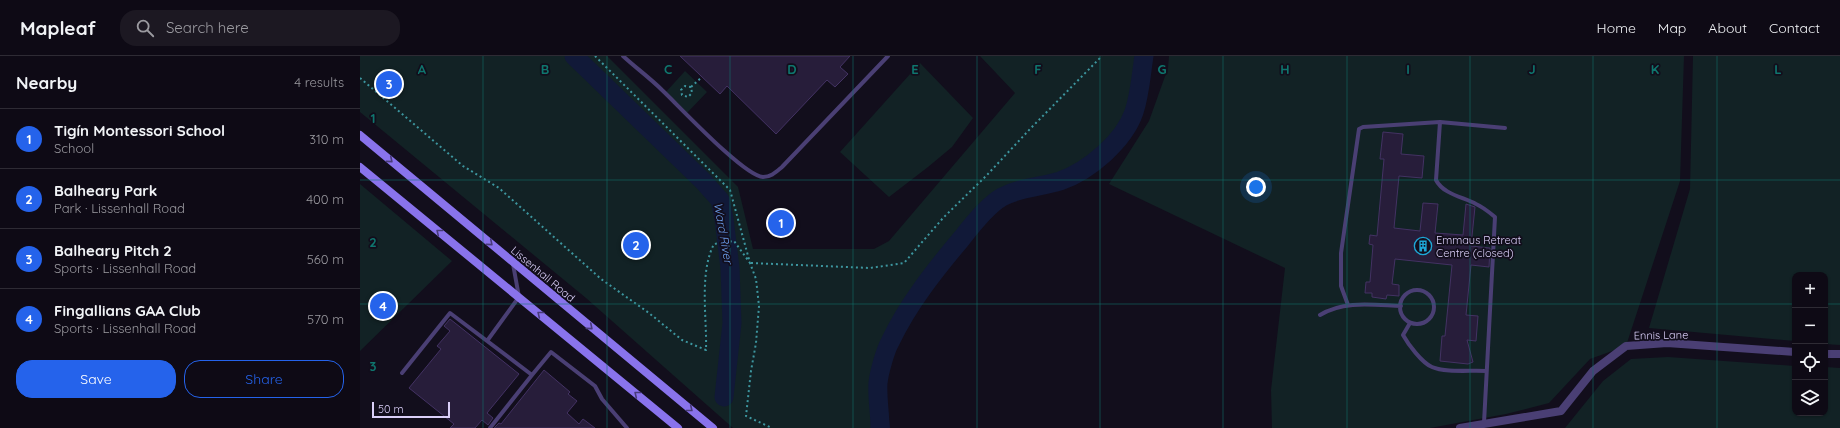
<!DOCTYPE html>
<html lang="en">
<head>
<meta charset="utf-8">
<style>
	body { margin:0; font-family:Quicksand,sans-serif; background:#1c1822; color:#f1f3f6 }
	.controls { position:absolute; right:12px; bottom:12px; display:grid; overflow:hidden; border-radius:8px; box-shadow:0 1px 3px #0004 }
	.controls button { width:36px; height:36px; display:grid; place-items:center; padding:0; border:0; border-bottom:1px solid #2e2b34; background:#0e0a15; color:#f1f3f6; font:20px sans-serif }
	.scale { position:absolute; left:12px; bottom:10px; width:78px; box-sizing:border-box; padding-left:4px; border:2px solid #dacff8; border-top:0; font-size:11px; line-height:14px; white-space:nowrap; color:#dacff8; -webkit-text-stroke:3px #120e1c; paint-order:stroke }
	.you { position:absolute; left:896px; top:131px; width:14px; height:14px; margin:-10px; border:3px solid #fff; border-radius:50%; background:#1a73e8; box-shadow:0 0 0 6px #1a73e833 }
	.badge { display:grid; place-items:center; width:26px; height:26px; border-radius:50%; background:#2563eb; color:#fff; font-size:13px; font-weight:700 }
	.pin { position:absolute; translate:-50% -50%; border:2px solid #fff; box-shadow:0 1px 4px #0006 }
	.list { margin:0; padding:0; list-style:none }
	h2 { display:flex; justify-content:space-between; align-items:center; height:52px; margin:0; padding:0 16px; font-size:17px }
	h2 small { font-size:13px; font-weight:400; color:#9b9aa0 }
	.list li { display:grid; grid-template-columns:26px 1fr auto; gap:12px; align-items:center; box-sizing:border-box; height:60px; padding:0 16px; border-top:1px solid #2e2b34 }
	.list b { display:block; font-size:15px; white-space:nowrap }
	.list p { margin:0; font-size:13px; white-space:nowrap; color:#9b9aa0 }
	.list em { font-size:13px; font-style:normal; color:#9b9aa0 }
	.actions { display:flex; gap:8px; padding:12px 16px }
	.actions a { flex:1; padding:9px 0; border:1px solid #2563eb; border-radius:16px; text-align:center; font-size:14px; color:#2563eb }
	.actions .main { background:#2563eb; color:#fff }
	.icon { flex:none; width:22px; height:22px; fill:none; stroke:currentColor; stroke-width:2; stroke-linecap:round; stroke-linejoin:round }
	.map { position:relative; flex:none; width:1480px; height:372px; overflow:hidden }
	header { display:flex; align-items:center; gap:24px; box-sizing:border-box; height:56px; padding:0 20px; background:#0e0a15; border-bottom:1px solid #2e2b34 }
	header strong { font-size:19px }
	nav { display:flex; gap:22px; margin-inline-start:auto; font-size:14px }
	.search { width:280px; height:36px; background:#1c1822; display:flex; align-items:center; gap:10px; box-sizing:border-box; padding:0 14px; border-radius:16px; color:#9b9aa0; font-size:15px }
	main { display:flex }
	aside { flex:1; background:#0e0a15 }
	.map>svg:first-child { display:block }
	.green { fill:#122225 }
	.water { fill:#111938 }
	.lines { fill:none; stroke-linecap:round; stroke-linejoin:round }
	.river { stroke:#111938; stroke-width:19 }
	.building { fill:#271d3a; stroke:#433263 }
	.path { stroke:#3d969f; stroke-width:2; stroke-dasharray:2 3; stroke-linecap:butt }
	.lane { stroke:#4a3f74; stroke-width:4 }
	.street { stroke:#4a3f74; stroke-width:8 }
	.secondary { stroke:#8973ec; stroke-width:8 }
	.oneway { stroke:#483b7a }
	.grid { fill:none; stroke:#0f766e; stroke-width:1; stroke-opacity:0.55 }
	.labels { text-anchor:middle; stroke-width:3.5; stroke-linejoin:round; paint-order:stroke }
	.poi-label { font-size:11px; fill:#dacff8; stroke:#120e1c; text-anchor:start }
	.street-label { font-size:11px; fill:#dacff8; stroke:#120e1c }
	.water-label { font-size:12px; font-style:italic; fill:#6b9cea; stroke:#120e1c }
	.grid-label { font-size:13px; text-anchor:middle; font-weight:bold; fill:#0f766e; stroke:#120e1c; stroke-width:3.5; stroke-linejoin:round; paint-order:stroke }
</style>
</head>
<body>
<header>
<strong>Mapleaf</strong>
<div class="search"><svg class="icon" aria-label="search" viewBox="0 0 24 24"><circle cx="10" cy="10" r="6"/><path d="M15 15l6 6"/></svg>Search here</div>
<nav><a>Home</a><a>Map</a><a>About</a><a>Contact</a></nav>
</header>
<main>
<aside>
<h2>Nearby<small>4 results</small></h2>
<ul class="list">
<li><span class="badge">1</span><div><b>Tigín Montessori School</b><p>School</p></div><em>310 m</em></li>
<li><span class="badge">2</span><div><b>Balheary Park</b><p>Park · Lissenhall Road</p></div><em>400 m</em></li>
<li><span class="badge">3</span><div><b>Balheary Pitch 2</b><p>Sports · Lissenhall Road</p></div><em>560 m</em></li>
<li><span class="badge">4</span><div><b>Fingallians GAA Club</b><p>Sports · Lissenhall Road</p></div><em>570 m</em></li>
</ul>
<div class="actions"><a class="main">Save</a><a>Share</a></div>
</aside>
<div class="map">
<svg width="1480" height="372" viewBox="0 0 1480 372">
	<rect width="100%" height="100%" fill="#120e1c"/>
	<path class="green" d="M0 0H247L378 131 393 193H514L529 185 655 37 620 0H779L773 50 744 90 732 102 690 121 661 127 641 136 612 160 582 196 560 226 530 275 518 299 510 337 514 372H373L226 242 0 56Z
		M809 0H1324L1320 125 1266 290 1230 303 1189 347 1146 358 1070 372H912L911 334 925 212 749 128 789 65 808 12Z
		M1333 0H1480V289L1465 288V219H1435V285L1289 272 1330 133Z
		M560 7 613 62 592 91 568 111 529 141 480 96Z
		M325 15 347 36 327 57 305 37Z
		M0 128 92 205 0 295Z
		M1308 301 1435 310V357H1465V311L1480 312V372H1205L1243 325 1271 303Z"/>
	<path class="water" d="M516 312 526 316 525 329 530 372H514L510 337Z"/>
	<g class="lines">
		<path class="river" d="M214 0 343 125 360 144 364 163 370 212 372 267 364 341
			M520 372C520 357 517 341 518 327 519 317 525 295 530 286 548 248 575 214 602 182 612 169 628 149 642 141 660 131 681 131 700 125 729 115 764 85 774 56 780 38 781 19 784 0"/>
	</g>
	<path class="building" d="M320 0H490L480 11 488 18 475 31 467 24 416 78 367 30 360 38Z
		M1023 76 1043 78 1041 98 1064 100 1062 122 1039 120 1034 172 1060 175 1063 147 1078 148 1075 177 1103 179 1106 148 1115 151 1111 190 1130 192 1129 211 1111 209 1106 259 1118 260 1116 285 1107 284 1113 306 1108 308 1080 305 1082 280H1085L1092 209 1035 203 1032 228 1039 229V240L1027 239 1026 243 1012 241V237H1005L1006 226H1010L1013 189 1009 188 1010 179 1017 180 1024 103H1020Z
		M90 263 159 318 127 357 133 362 128 369 122 364 115 372H90L94 368 49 332 81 293 77 290 90 275 84 270Z
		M184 314 210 336 208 338 217 345 207 357 219 368 223 363 235 372H134L139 367 141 368Z"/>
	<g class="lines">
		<path class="path" d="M235 0 370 134 390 207 396 223 399 250 396 287 391 315 386 360 412 372
			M0 22 103 110 139 132 241 223 289 257 322 284 346 294C347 261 339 217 354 188L374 185 390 207
			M331 31 325 30 321 34 322 39 328 41 332 37 331 31 342 21
			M391 207 510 212 544 207 583 162 627 119 670 73 742 0"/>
		<path class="lane" d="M263 0C276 12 290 22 302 34 319 50 384 120 403 121 411 121 416 116 422 111L528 0
			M1080 66 1076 124C1083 138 1103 141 1116 148 1123 151 1129 156 1135 161L1124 367
			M1040 251a17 17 0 1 1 34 0a17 17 0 1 1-34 0Z
			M988 249 981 230V197L999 73 1003 71 1080 66 1145 72
			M960 259C984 244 1014 249 1041 250
			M1050 267 1043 279C1048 288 1062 307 1072 311 1085 317 1111 314 1126 315
			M127 285 159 241 153 208
			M42 317 90 257 172 319 191 296 235 330 242 343 267 372
			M130 372 172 319"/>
		<path class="street" d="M1465 298H1480
			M1100 372 1201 355 1233 315 1266 290 1307 287 1435 296"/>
		<path class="secondary" d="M0 79 353 372
			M0 111 318 372"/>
	</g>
	<defs><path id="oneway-chevron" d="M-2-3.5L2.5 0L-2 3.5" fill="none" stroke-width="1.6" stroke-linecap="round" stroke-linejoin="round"/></defs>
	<g class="oneway">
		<use href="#oneway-chevron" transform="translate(30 104) rotate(40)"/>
		<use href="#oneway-chevron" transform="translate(79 176) rotate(-141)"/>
		<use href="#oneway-chevron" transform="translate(130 187) rotate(40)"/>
		<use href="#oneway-chevron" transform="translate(180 258) rotate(-141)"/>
		<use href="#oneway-chevron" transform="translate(230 271) rotate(40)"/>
		<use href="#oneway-chevron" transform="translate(277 338) rotate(-141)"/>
		<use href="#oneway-chevron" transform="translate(330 353) rotate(39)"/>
	</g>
	<path class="grid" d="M123 0V372M247 0V372M370 0V372M493 0V372M617 0V372M740 0V372M863 0V372M987 0V372M1110 0V372M1233 0V372M1357 0V372M0 124H1480M0 248H1435M1465 248H1480"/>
	<defs>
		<symbol id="building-ring" viewBox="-11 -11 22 22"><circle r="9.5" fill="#120e1c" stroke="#1ea7d6" stroke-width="1.5"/><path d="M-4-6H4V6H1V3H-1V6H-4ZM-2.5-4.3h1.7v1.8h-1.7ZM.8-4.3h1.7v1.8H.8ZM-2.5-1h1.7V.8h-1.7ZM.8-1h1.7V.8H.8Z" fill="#1ea7d6"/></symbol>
	</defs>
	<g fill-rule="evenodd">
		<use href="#building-ring" x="1053" y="180" width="20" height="20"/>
	</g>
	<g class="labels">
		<g class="poi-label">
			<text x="1076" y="188">Emmaus Retreat<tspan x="1076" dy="13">Centre (closed)</tspan></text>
		</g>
		<g class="street-label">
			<text transform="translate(183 218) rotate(40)" y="4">Lissenhall Road</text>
			<text transform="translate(1301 279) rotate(-1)" y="4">Ennis Lane</text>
		</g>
		<g class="water-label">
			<text transform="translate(363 177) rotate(80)" y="4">Ward River</text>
		</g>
	</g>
	<g class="grid-label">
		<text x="62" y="18">A</text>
		<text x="185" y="18">B</text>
		<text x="308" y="18">C</text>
		<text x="432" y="18">D</text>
		<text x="555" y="18">E</text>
		<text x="678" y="18">F</text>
		<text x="802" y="18">G</text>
		<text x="925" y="18">H</text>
		<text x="1048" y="18">I</text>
		<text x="1172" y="18">J</text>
		<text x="1295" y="18">K</text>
		<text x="1418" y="18">L</text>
		<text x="13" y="67">1</text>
		<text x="13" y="191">2</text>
		<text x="13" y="315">3</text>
	</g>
</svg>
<div class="controls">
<button>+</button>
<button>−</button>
<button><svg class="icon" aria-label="locate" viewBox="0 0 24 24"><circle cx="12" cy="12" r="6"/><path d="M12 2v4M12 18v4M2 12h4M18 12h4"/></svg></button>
<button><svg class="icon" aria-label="layers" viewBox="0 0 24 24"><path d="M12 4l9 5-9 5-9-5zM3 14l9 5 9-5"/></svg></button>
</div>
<div class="scale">50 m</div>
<div class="you"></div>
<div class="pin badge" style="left:421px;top:167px">1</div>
<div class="pin badge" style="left:276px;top:189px">2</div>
<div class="pin badge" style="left:29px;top:28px">3</div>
<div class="pin badge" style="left:23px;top:250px">4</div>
</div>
</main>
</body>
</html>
